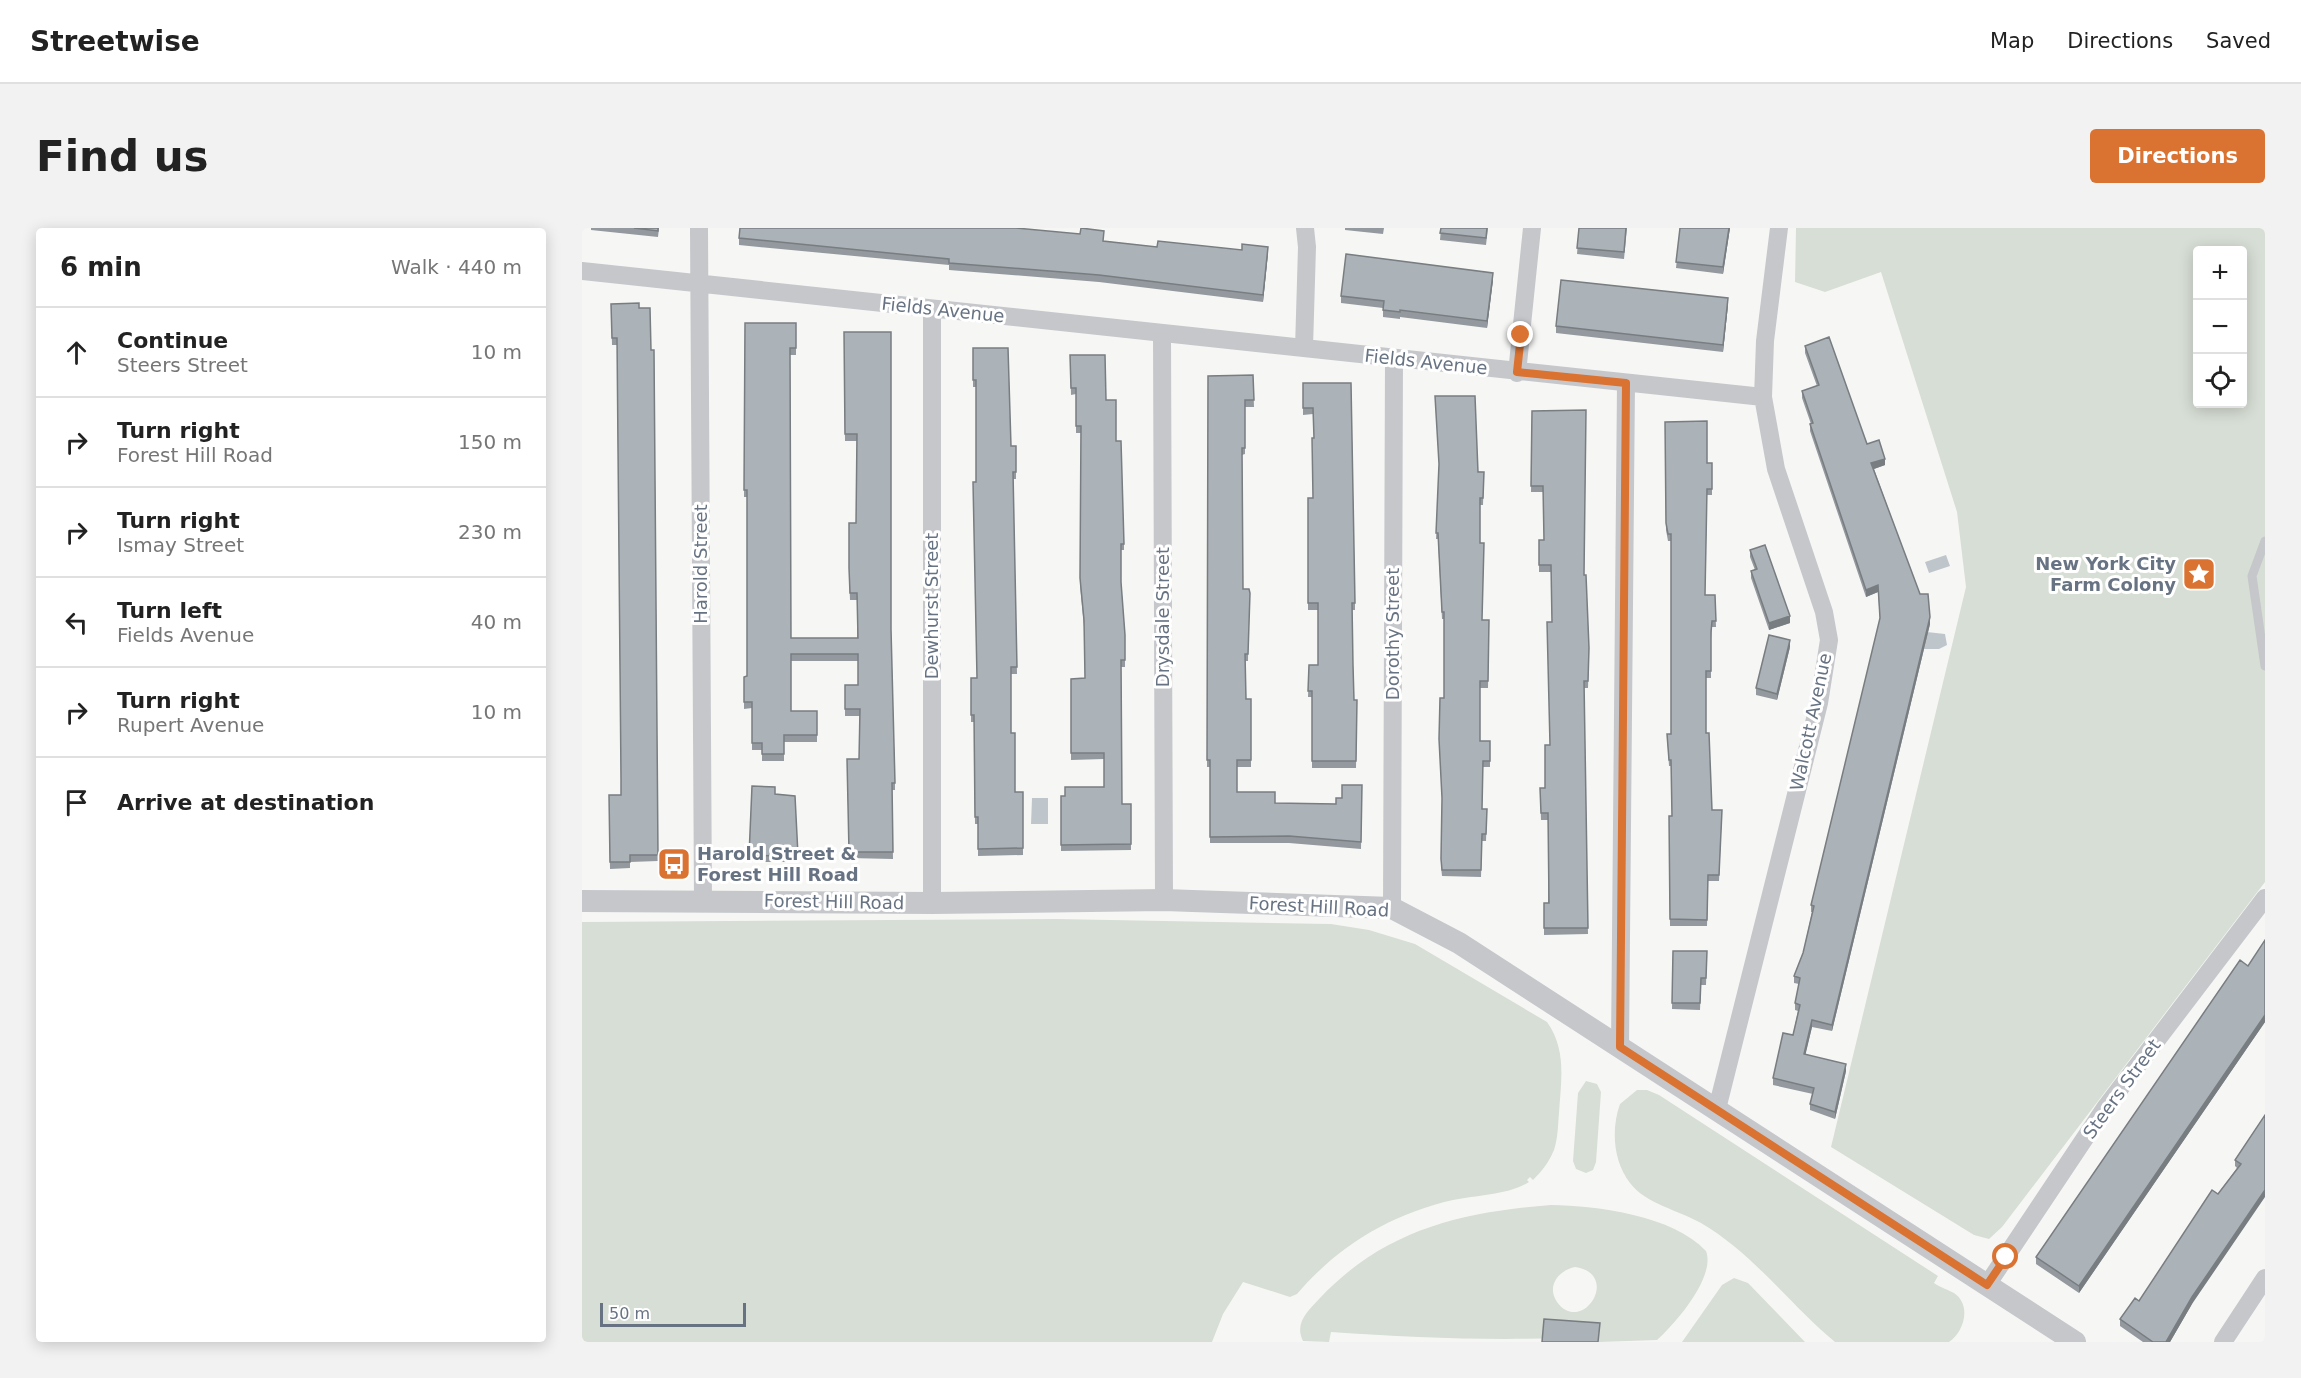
<!DOCTYPE html>
<html lang="en">
<head>
<meta charset="utf-8">
<style>
	body { margin:0; font-family:"DejaVu Sans",sans-serif; background:#f2f2f2; color:#222 }
	.controls { position:absolute; right:18px; top:18px; display:grid; overflow:hidden; border-radius:6px; box-shadow:0 3px 15px #0003 }
	.controls button { width:54px; height:54px; display:grid; place-items:center; padding:0; border:0; border-bottom:2px solid #e0e0e0; background:#fff; color:#222; font:30px sans-serif }
	.scale { position:absolute; left:18px; bottom:15px; width:146px; box-sizing:border-box; padding-left:6px; border:3px solid #677383; border-top:0; font-size:16px; line-height:21px; white-space:nowrap; color:#677383; -webkit-text-stroke:4px #fff; paint-order:stroke }
	.stop { position:absolute; width:18px; height:18px; margin:-14px; border:4px solid #da7231; border-radius:50%; background:#fff }
	.stop.end { background:#da7231; border-color:#fff; box-shadow:0 2px 6px #0008 }
	.list { margin:0; padding:0; list-style:none }
	h2 { display:flex; justify-content:space-between; align-items:center; height:78px; margin:0; padding:0 24px; font-size:26px }
	h2 small { font-size:20px; font-weight:400; color:#767676 }
	.list li { display:grid; grid-template-columns:39px 1fr auto; gap:18px; align-items:center; box-sizing:border-box; height:90px; padding:0 24px; border-top:2px solid #e0e0e0 }
	.list b { display:block; font-size:22px; white-space:nowrap }
	.list p { margin:0; font-size:20px; white-space:nowrap; color:#767676 }
	.list em { font-size:20px; font-style:normal; color:#767676 }
	.icon { flex:none; width:33px; height:33px; fill:none; stroke:currentColor; stroke-width:2; stroke-linecap:round; stroke-linejoin:round }
	.map { position:relative; flex:none; width:1683px; height:1114px; overflow:hidden; border-radius:6px }
	header { display:flex; align-items:center; gap:36px; box-sizing:border-box; height:84px; padding:0 30px; background:#fff; border-bottom:2px solid #e0e0e0 }
	header strong { font-size:28px }
	nav { display:flex; gap:33px; margin-inline-start:auto; font-size:21px }
	.intro { display:flex; align-items:center; justify-content:space-between; box-sizing:border-box; height:144px; padding:0 36px }
	h1 { margin:0; font-size:42px }
	.button { padding:15px 27px; border-radius:6px; background:#da7231; color:#fff; font-size:21px; font-weight:700 }
	main { display:flex; gap:36px; padding:0 36px }
	aside { flex:1; background:#fff; border-radius:6px; box-shadow:0 3px 15px #0003 }
	.map>svg:first-child { display:block }
	.green { fill:#d7ded5; fill-rule:evenodd }
	.water { fill:#bfc6cb }
	.lines { fill:none; stroke-linecap:round; stroke-linejoin:round }
	.service { stroke:#c5c7cb; stroke-width:9 }
	.minor { stroke:#c5c7cb; stroke-width:18 }
	.tertiary { stroke:#c5c7cb; stroke-width:22 }
	.wall { fill:#93999e }
	.shaded-wall { fill:#787d81 }
	.building { fill:#abb2b8; stroke:#787d81; stroke-width:1.5 }
	.route { stroke:#da7231; stroke-width:8 }
	.labels { text-anchor:middle; stroke-width:6; stroke-linejoin:round; paint-order:stroke }
	.street-label { font-size:18px; fill:#677383; stroke:#fff }
	.poi-label { font-size:18px; font-weight:bold; fill:#677383; stroke:#fff; text-anchor:end }
</style>
</head>
<body>
<header>
<strong>Streetwise</strong>
<nav><a>Map</a><a>Directions</a><a>Saved</a></nav>
</header>
<div class="intro"><h1>Find us</h1><a class="button">Directions</a></div>
<main>
<aside>
<h2>6 min<small>Walk · 440 m</small></h2>
<ul class="list">
<li><svg class="icon" aria-label="ahead" viewBox="0 0 24 24"><path d="M12 20V5M6 11l6-6 6 6"/></svg><div><b>Continue</b><p>Steers Street</p></div><em>10 m</em></li>
<li><svg class="icon" aria-label="right" viewBox="0 0 24 24"><path d="M7 20v-9h11M14 6l5 5-5 5"/></svg><div><b>Turn right</b><p>Forest Hill Road</p></div><em>150 m</em></li>
<li><svg class="icon" aria-label="right" viewBox="0 0 24 24"><path d="M7 20v-9h11M14 6l5 5-5 5"/></svg><div><b>Turn right</b><p>Ismay Street</p></div><em>230 m</em></li>
<li><svg class="icon" aria-label="left" viewBox="0 0 24 24"><path d="M17 20v-9H6M10 6l-5 5 5 5"/></svg><div><b>Turn left</b><p>Fields Avenue</p></div><em>40 m</em></li>
<li><svg class="icon" aria-label="right" viewBox="0 0 24 24"><path d="M7 20v-9h11M14 6l5 5-5 5"/></svg><div><b>Turn right</b><p>Rupert Avenue</p></div><em>10 m</em></li>
<li><svg class="icon" aria-label="arrive" viewBox="0 0 24 24"><path d="M6 21V4h12l-3 4 3 4H6"/></svg><div><b>Arrive at destination</b></div></li>
</ul>
</aside>
<div class="map">
<svg width="1683" height="1114" viewBox="0 0 1683 1114">
	<rect width="100%" height="100%" fill="#f6f7f4"/>
	<path class="green" d="M1214 0H1683V654L1420 999 1407 1011 1392 1007 1249 919 1384 359 1375 284 1299 44 1243 64 1213 54ZM1616 22H1660V176H1616Z
		M475 691 749 696 787 702 833 716 965 794C985 822 979 853 977 885 976 896 976 910 972 922 967 934 960 943 951 952L948 949 945 952 947 954C926 967 895 967 871 972 809 986 756 1018 715 1066L708 1069 661 1054 641 1086 630 1114H0V694Z
		M1004 853 1015 856 1019 864 1014 934 1011 942 1004 945 994 941 991 933 996 865Z
		M1055 862H1065L1077 867 1356 1048 1352 1055C1359 1060 1367 1062 1372 1065 1390 1077 1382 1104 1367 1114H1253C1207 1076 1172 1026 1119 995 1096 982 1064 976 1048 955 1031 933 1029 901 1038 876Z
		M969 977C1016 978 1090 987 1124 1023 1134 1049 1093 1096 1075 1112L1017 1114V1108C927 1114 839 1110 749 1104L747 1114 721 1113C712 1095 726 1083 738 1070 802 1002 879 984 969 977ZM993 1039C1040 1046 1000 1108 975 1074 964 1058 977 1042 993 1039Z
		M1152 1050 1166 1055 1223 1114H1100L1140 1057Z"/>
	<path class="water" d="M1364 327 1368 338 1347 345 1343 334Z
		M1345 404 1363 406 1365 417 1357 421H1342Z
		M450 570H466V596H449Z"/>
	<g class="lines">
		<path class="service" d="M1683 313 1670 348 1683 438"/>
		<path class="minor" d="M117 0 121 673
			M0 43 1181 169
			M350 81V675
			M580 106 582 672
			M722 120 725 19 723 0
			M935 145 950 0
			M810 680 812 131
			M1038 819 1044 155
			M1135 881 1237 475 1247 412 1242 384 1194 241 1181 169 1183 113 1197 0
			M1405 1057 1523 880 1683 670
			M1641 1114 1683 1050"/>
		<path class="tertiary" d="M0 673 350 675 582 672 810 680 877 715 1493 1114"/>
	</g>
	<path class="wall" d="M9 0H77L76 9 9 2Z
		M763 0H802L801 6 763 2Z
		M859 0H906L904 17 858 12Z
		M997 0H1045L1042 31 995 26Z
		M1098 0H1148L1141 46 1094 40Z
		M157 10 522 13 575 19 686 25 681 74 517 54 367 42V37L157 17Z
		M911 52 905 100 818 89V91L801 89V80L759 75V68Z
		M29 76 57 80 69 122H72L76 633 48 634V640L28 641 27 567H39V552L35 117H30Z
		M1146 77 1141 124 974 105V98Z
		M163 95H214V127H208L209 410H275V372H268L267 346 274 295 275 213H263L262 104 309 401 313 555V562H310L311 631 267 630 265 531H277L278 488H263V457H276V433H209V483H235V514H202V533H180V522H170V480L162 481V449L165 448V269H162Z
		M1223 118 1285 216 1303 237 1292 241 1348 396 1250 803 1230 799 1223 827 1264 843 1253 891 1228 882V876L1231 866 1191 857V850L1211 807 1216 783 1213 782V775L1217 756 1212 755V748L1221 725 1230 684H1229V677L1298 392 1296 364 1284 369 1228 203V196H1229L1220 170V163L1235 158 1223 125Z
		M391 120 429 218H434V251H431L435 446H429V505L433 564H441V627L396 628V596H393L392 494H389V450H395L394 159H391Z
		M488 127 524 172 534 213 542 316V322H539V354L543 407V439H539L540 576H549V622L479 623V568H483L522 559V531L489 532V451L503 450 502 399 498 357 499 205H494V166L489 167Z
		M671 147 672 179H663V226L660 227 661 361H667L666 433H663L664 471H669V539H655V564L693 575 754 576 760 570 780 557 779 621 707 615H628V539H625L626 148Z
		M721 155H769L773 375V382H770L771 437 772 472H775L774 540H730V469H726L727 437H736V382H726V270H731L732 210 731 186 721 187Z
		M950 183 1002 347 1007 427 1006 460H1002L1006 706 962 707V675H966V592H959L958 560H963L968 517 970 394 969 344H957V312H962L961 264H949Z
		M1083 194 1125 235H1130V267H1125L1123 367H1133L1134 399H1130L1129 411V450H1124V505L1130 582H1140L1137 653H1126L1125 698H1088L1087 588H1090L1089 538H1087L1085 506H1089V313H1086L1084 302Z
		M857 240 902 244 901 277H898V315L900 392H907L906 460H898V513L908 533V539H901L900 581H905L904 613H900L899 649 860 648 859 638 862 470V391H860L856 311H854Z
		M1168 322 1208 395 1187 402 1169 350V343L1173 342 1168 329Z
		M1208 419 1195 472 1174 467V460Z
		M170 558 193 566 213 568 216 634H167Z
		M1683 712V794L1497 1065 1454 1036V1029L1666 738Z
		M1091 723H1125L1124 757H1119L1118 782 1090 781Z
		M1683 887 1610 1076 1588 1114H1561L1538 1098V1091L1557 1073 1655 940 1653 938V932Z"/>
	<path class="shaded-wall" d="M1147 0H1148L1141 46V39Z
		M686 19V25L681 74V67Z
		M911 45V52L905 100V93Z
		M1146 70V77L1141 124V117Z
		M1303 231V237L1289 242V235Z
		M1296 357V364L1284 369V362Z
		M1208 388V395L1187 402V395Z
		M1348 389V396L1250 803V797Z
		M1208 412V419L1195 472V466Z
		M1683 787V794L1497 1065V1058Z
		M1230 792V799L1222 833V826Z
		M1264 836V843L1253 891V884Z
		M1683 962V969L1610 1076 1588 1114H1584L1610 1069Z"/>
	<path class="building" d="M52 0H76V3Z
		M158 0H434L498 6 499 0 522 3 521 13 575 19 576 13 660 22V16L686 19 681 67 517 47 367 35V31L157 10Z
		M859 0H905L904 10 858 5Z
		M997 0H1044L1042 24 995 20Z
		M1098 0H1147L1141 39 1094 34Z
		M764 26 911 45 905 93 818 82V84L801 82 802 73 759 68Z
		M979 52 1146 70 1141 117 974 98Z
		M57 75V80H68L69 122H72L76 627H48V634H28L27 567H39V550L35 110H30L29 76Z
		M163 95H214V120H208L209 410H276L275 365H268L267 340V295H274L275 206H263L262 104H309V401L313 555H310L311 624H267L265 531H277L278 481H263V457H276V426H209V483H235V507H202V526H180V515H170V474H162V449L165 448V262H162Z
		M1247 109 1285 216 1297 212 1303 231 1289 235 1338 366H1346L1348 389 1250 797 1230 792 1222 826 1264 836 1253 884 1228 876 1232 860 1191 850 1201 805 1211 807 1218 777 1213 775 1218 750 1212 748 1221 725 1232 678 1229 677 1298 390 1296 357 1284 362 1228 196 1231 195 1220 163 1237 157 1223 118Z
		M391 120H426L429 218H434V244H431L435 439H429V505H433V564H441V620L396 621V589H393L392 487H389V450H395L391 254H394V152H391Z
		M488 127H523L524 172H534V213H539L542 316H539V354L543 407V432H539L540 576H549V616L479 617V568H483V559H522V525H489V451L503 450 502 392 498 350 499 198H494V160H489Z
		M671 147 672 172H663V220H660L661 361H667L668 365 666 426H663L664 471H669V532H655V564H693V575L754 576V570H760V557H780L779 614 707 608 628 609V532H625L626 148Z
		M721 155H769L773 375H770L771 437 772 472H775L774 533H730V463H726L727 437H736V375H726V270H731L730 210H732L731 180H721Z
		M853 168H893L896 244H902L901 270H898V315H902L900 392H907L906 453H898V513H908V533H901L900 581H905L904 606H900L899 642H860L859 631 860 570 857 511 858 470H862V384H860L856 305H854L857 236Z
		M1004 182 1002 347H1004L1007 420 1006 453H1002L1006 700H962V675H967L966 585H959L958 560H963V517H968L965 394H970L969 337H957V312H962L961 258H949L950 183Z
		M1125 193V235H1130V261H1125L1123 367H1133L1134 393H1130L1129 404V443H1124V505H1127L1130 582H1140L1137 647H1126L1125 692 1088 691 1087 588H1090L1089 532H1087L1085 506H1089V306H1086L1084 295 1083 194Z
		M1183 317 1208 388 1187 395 1169 343 1175 341 1168 322Z
		M1187 407 1208 412 1195 466 1174 460Z
		M170 558 193 559V566L213 568 216 627 167 628Z
		M1683 712V787L1497 1058 1454 1029 1658 732 1666 738Z
		M1091 723H1125L1124 750H1119L1118 775H1090Z
		M1683 887V962L1610 1069 1584 1114H1571L1538 1091 1553 1070 1557 1073 1630 962 1636 966 1659 936 1653 932Z
		M962 1091 1018 1095 1016 1114H960Z"/>
	<g class="lines">
		<path class="route" d="M939 107 935 144 1044 155 1038 819 1405 1057 1424 1029"/>
	</g>
	<defs>
		<symbol id="sight-square" viewBox="-11 -11 22 22"><rect x="-9" y="-9" width="18" height="18" rx="4" fill="#da7231" stroke="#fff"/><path d="M0-6L1.8-2.2L6-1.7L2.9 1.2L3.7 5.4L0 3.3L-3.7 5.4L-2.9 1.2L-6-1.7L-1.8-2.2Z" fill="#fff"/></symbol>
		<symbol id="bus-square" viewBox="-11 -11 22 22"><rect x="-9" y="-9" width="18" height="18" rx="4" fill="#da7231" stroke="#fff"/><path d="M-5-6H5V4H4V6H2V4H-2V6H-4V4H-5ZM-3.5-4V0h7V-4ZM-3.5 1.2v1.5H-2V1.2ZM2 1.2v1.5H3.5V1.2Z" fill="#fff"/></symbol>
	</defs>
	<g fill-rule="evenodd">
		<use href="#sight-square" x="1598" y="327" width="38" height="38"/>
		<use href="#bus-square" x="73" y="617" width="38" height="38"/>
	</g>
	<g class="labels">
		<g class="street-label">
			<text transform="translate(361 82) rotate(6)" y="6">Fields Avenue</text>
			<text transform="translate(844 134) rotate(6)" y="6">Fields Avenue</text>
			<text transform="translate(119 336) rotate(-90)" y="6">Harold Street</text>
			<text transform="translate(350 378) rotate(-90)" y="6">Dewhurst Street</text>
			<text transform="translate(581 389) rotate(-90)" y="6">Drysdale Street</text>
			<text transform="translate(811 406) rotate(-90)" y="6">Dorothy Street</text>
			<text transform="translate(1229 494) rotate(-78)" y="6">Walcott Avenue</text>
			<text transform="translate(252 674) rotate(1)" y="6">Forest Hill Road</text>
			<text transform="translate(737 679) rotate(3)" y="6">Forest Hill Road</text>
			<text transform="translate(1540 861) rotate(-54)" y="6">Steers Street</text>
		</g>
		<g class="poi-label">
			<text x="1594" y="342">New York City<tspan x="1594" dy="21">Farm Colony</tspan></text>
			<text x="115" y="632" text-anchor="start">Harold Street &amp;<tspan x="115" dy="21">Forest Hill Road</tspan></text>
		</g>
	</g>
</svg>
<div class="controls">
<button>+</button>
<button>−</button>
<button><svg class="icon" aria-label="locate" viewBox="0 0 24 24"><circle cx="12" cy="12" r="6"/><path d="M12 2v4M12 18v4M2 12h4M18 12h4"/></svg></button>
</div>
<div class="scale">50 m</div>
<div class="stop" style="left:1424px;top:1029px"></div>
<div class="stop end" style="left:939px;top:107px"></div>
</div>
</main>
</body>
</html>
